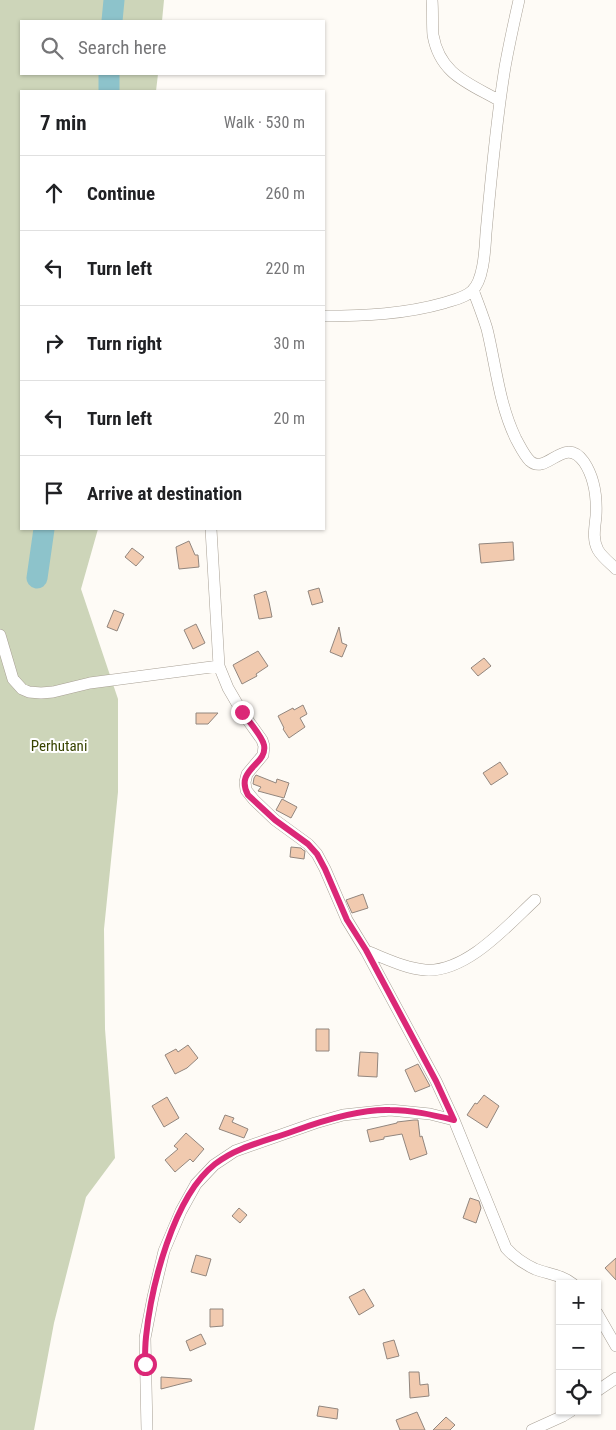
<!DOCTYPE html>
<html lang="en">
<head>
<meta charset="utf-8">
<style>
	body { margin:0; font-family:"Roboto Condensed",sans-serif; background:#f2f2f2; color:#202124 }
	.controls { position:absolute; right:15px; bottom:15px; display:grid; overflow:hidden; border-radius:0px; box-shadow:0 1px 4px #0004 }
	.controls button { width:45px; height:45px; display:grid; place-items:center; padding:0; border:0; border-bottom:1px solid #e0e0e0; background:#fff; color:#202124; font:25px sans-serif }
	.stop { position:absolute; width:15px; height:15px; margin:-11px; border:4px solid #db2777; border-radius:50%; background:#fff }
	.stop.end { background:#db2777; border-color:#fff; box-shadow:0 1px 5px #0008 }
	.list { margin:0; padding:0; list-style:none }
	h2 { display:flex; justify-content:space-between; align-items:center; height:65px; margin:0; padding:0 20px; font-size:21px }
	h2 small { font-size:16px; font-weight:400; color:#757577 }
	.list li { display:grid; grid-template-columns:32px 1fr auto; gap:15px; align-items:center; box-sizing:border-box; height:75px; padding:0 20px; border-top:1px solid #e0e0e0 }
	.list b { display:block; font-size:19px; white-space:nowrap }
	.list em { font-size:16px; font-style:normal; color:#757577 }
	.icon { flex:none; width:28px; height:28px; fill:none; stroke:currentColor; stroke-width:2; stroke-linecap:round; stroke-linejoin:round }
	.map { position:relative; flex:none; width:616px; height:1430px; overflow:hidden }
	.search { position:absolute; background:#fff; box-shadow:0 1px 4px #0004; left:20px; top:20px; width:305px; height:55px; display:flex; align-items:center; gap:12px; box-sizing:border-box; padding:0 18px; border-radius:0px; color:#757577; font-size:19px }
	.panel { position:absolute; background:#fff; box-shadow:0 1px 4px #0004; left:20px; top:90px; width:305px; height:440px; border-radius:0px }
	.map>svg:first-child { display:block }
	.green { fill:#cdd5b9 }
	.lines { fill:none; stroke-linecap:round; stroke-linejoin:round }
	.river { stroke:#8dc3cb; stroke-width:21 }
	.building { fill:#f1caaf; stroke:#92867e }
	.minor-casing { stroke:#a8a095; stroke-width:12 }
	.minor { stroke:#fff; stroke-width:11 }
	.route { stroke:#db2777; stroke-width:6 }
	.labels { text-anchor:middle; stroke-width:4; stroke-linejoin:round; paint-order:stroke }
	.park-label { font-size:15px; fill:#384400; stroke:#fff }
</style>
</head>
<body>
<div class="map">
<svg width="616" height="1430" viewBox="0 0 616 1430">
	<rect width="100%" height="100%" fill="#fefbf6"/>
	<path class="green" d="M0 0H164L162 21H21V74H158L156 91H21V529H98L81 589 118 699V792L104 929 105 1029 115 1158 86 1197 54 1323 34 1430H0Z"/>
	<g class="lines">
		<path class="river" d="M112 21 114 0
			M109 74V91
			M37 578 44 529"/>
	</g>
	<path class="building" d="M189 541 195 555H198L199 567 179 569 176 547Z
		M513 542 514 560 481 563 479 544Z
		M132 548 144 557 136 566 125 557Z
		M319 588 323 602 312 605 308 591Z
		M266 591 269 602 272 617 259 619 254 595Z
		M114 610 124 614 117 631 107 627Z
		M196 624 205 643 193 649 184 630Z
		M339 627 342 643 347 645 342 657 330 652Z
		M258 651 268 666 256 674 257 676 242 684 233 665Z
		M484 658 491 666 478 676 471 668Z
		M303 705 307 714 300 718 305 727 289 738 283 729 284 728 278 716 293 708 294 710Z
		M196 713H218L208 724H196Z
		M500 762 508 774 491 785 483 773Z
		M256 775 276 783 277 779 289 783 284 798 258 791 261 787 253 784 254 778Z
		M282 799 297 807 291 818 276 810Z
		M291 847 301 848 303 850 305 851 304 859 290 857Z
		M363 894 368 908 352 913 346 900Z
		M316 1029H329V1051H316Z
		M188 1045 198 1058 187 1068 175 1074 165 1055 176 1049 178 1052Z
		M360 1052 378 1053 377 1077 358 1076Z
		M418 1064 430 1086 415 1092 405 1070Z
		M484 1095 499 1106 487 1128 467 1115 475 1103 477 1104Z
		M167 1097 179 1118 164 1127 152 1106Z
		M225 1115 234 1118 232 1122 248 1129 244 1138 219 1129Z
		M414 1120H418L420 1137 422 1136 427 1154 410 1160 402 1134 384 1137V1139L370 1142 367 1130 397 1123V1122Z
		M186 1133 204 1149 193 1162 190 1159 175 1172 165 1160 178 1149 174 1146Z
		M470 1198 479 1201 481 1208 476 1223 463 1218Z
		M239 1208 247 1215 240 1223 232 1216Z
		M196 1255 211 1259 206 1276 191 1272Z
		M616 1258V1280L605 1268Z
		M364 1289 374 1306 359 1315 349 1297Z
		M210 1309H223V1326L210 1327Z
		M201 1334 206 1344 190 1351 186 1341Z
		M394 1340 399 1356 387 1359 383 1343Z
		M409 1372H419L420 1385 428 1384 429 1396 410 1398Z
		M161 1377 191 1379 192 1381 161 1389Z
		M319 1406 338 1409 337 1419 317 1416Z
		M417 1412 425 1430H400L396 1420Z
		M446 1417 455 1425 450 1430H433Z"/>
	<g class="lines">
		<defs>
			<path id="minor" d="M432 0C433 12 432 24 433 35 440 75 469 83 500 101
				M473 290C478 303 483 316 487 329 496 366 499 404 516 439 520 446 524 455 530 461 547 476 564 434 584 462 594 477 597 498 596 516 595 527 592 539 598 550 602 557 610 563 616 569
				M324 316C365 316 405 314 444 303 453 300 465 298 472 291 484 280 485 248 486 233 491 178 496 122 505 67 509 45 514 22 519 0
				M211 529 219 666 228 688 242 712 262 740 264 746 263 755 247 774 245 782 246 790 254 800 275 820 308 844 317 854 325 869 347 920 366 951 436 1081 454 1120 506 1248C514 1257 524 1264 535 1269 548 1274 562 1275 573 1284
				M0 635 13 679 22 689 29 692 41 693 53 692 90 683 219 666
				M366 951C385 958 404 968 425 970 466 973 507 926 535 900
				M597 1313 616 1346
				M597 1391 616 1378
				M147 1430 145 1338 153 1297 164 1251 181 1211 196 1184 214 1165 235 1151 315 1123 343 1115 390 1110 430 1114 454 1120
				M532 1430 563 1416 571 1411"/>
		</defs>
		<use href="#minor" class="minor-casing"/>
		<use href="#minor" class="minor"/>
	</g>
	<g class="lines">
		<path class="route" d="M145 1364C145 1355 145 1346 146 1337 151 1287 173 1197 215 1164 238 1146 267 1141 294 1131 324 1120 359 1109 390 1110 412 1110 433 1115 454 1120L436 1081 366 950 347 920 325 869 317 854 308 844 275 820 248 795C234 769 268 765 264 745 262 736 248 720 242 712"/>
	</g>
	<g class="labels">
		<g class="park-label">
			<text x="59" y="751">Perhutani</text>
		</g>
	</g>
</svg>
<div class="controls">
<button>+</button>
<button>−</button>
<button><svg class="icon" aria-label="locate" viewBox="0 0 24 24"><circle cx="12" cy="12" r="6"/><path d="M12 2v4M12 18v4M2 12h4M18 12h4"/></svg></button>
</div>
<div class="stop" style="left:145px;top:1364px"></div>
<div class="stop end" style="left:242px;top:712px"></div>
<div class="search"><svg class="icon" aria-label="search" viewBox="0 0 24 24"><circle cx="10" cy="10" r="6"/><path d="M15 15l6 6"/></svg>Search here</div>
<section class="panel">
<h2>7 min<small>Walk · 530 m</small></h2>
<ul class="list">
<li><svg class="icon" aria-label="ahead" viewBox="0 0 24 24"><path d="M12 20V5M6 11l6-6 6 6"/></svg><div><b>Continue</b></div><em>260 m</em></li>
<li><svg class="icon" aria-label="left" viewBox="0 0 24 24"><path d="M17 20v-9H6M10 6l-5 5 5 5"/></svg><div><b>Turn left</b></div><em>220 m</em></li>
<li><svg class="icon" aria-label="right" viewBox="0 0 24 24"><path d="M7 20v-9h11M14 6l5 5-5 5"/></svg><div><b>Turn right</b></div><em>30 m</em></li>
<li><svg class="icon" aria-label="left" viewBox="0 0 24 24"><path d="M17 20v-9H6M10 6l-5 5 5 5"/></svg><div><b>Turn left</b></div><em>20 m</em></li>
<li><svg class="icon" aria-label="arrive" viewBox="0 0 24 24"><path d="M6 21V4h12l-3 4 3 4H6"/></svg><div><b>Arrive at destination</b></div></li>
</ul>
</section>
</div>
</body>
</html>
